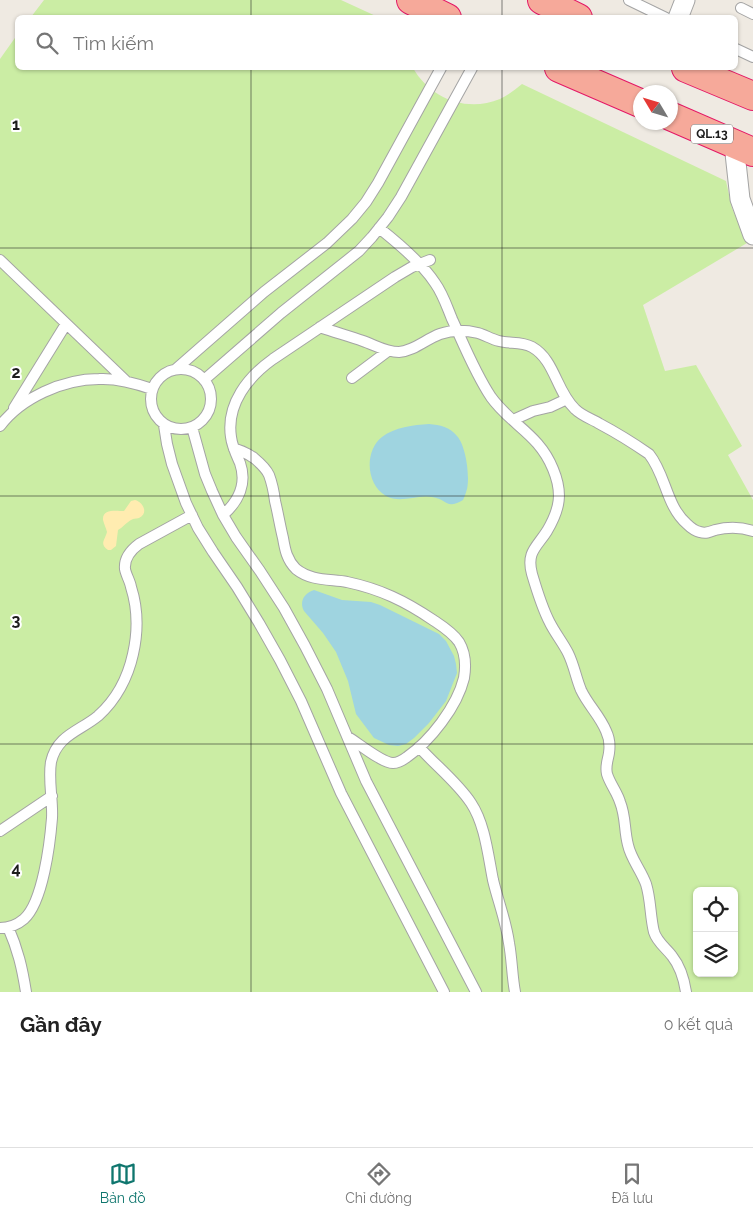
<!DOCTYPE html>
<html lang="vi">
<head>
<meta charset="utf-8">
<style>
	body { margin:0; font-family:Raleway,sans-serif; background:#f6f6f6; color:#222 }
	.controls { position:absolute; right:15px; bottom:15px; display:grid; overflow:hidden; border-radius:8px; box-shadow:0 1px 4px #0004 }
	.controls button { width:45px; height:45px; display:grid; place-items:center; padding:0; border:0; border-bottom:1px solid #e0e0e0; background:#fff; color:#222; font:25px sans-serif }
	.compass { position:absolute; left:633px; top:85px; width:45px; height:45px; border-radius:50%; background:#fff; box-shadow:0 1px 4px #0004; rotate:308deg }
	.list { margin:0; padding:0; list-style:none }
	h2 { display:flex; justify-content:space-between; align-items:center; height:65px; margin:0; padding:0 20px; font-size:21px }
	h2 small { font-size:16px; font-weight:400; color:#767676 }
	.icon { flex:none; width:28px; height:28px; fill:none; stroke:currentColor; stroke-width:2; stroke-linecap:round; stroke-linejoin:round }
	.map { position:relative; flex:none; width:753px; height:992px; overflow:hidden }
	.search { position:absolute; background:#fff; box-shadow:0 1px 4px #0004; left:15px; right:15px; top:15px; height:55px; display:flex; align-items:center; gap:12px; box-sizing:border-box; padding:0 18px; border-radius:8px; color:#767676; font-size:19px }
	.sheet { height:155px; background:#fff }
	nav { display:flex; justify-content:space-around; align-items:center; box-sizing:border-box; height:70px; border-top:1px solid #e0e0e0; background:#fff; font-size:14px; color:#767676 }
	nav a { display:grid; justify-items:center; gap:2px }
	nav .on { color:#0f766e }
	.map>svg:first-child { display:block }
	.grass { fill:#cbeda4; fill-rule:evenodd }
	.sand { fill:#ffecb0 }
	.water { fill:#9fd4e0 }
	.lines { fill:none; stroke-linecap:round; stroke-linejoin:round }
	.service-casing { stroke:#a4a4a4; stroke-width:12 }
	.minor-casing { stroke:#a4a4a4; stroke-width:21 }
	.trunk-casing { stroke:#e41866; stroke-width:30 }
	.service { stroke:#fff; stroke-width:10 }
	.minor { stroke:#fff; stroke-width:19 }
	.trunk { stroke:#f6a99a; stroke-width:28 }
	.grid { fill:none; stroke:#1d1d1d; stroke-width:1; stroke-opacity:0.55 }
	.labels { text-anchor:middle; stroke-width:4; stroke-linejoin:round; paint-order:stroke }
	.shield { fill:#fff; stroke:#616161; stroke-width:1 }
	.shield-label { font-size:12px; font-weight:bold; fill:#1d1d1d }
	.grid-label { font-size:16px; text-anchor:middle; font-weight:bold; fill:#1d1d1d; stroke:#fff; stroke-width:4; stroke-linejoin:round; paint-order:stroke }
</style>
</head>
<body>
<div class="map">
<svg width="753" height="992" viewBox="0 0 753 992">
	<rect width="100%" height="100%" fill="#efeae2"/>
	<path class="grass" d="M44 0H341L378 17H31Z
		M17 35 18 68H413C430 98 466 113 500 99 508 95 515 90 522 84L726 181 732 208 747 243 643 305 665 371 696 365 742 446 728 455 753 500V992H0V59ZM697 891H734V973H697Z"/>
	<path class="sand" d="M135 500C143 502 149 513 139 518 136 519 134 518 131 520 127 522 122 528 118 530L116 546 111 550H108C99 544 105 540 107 532 106 528 104 524 103 520 102 508 117 511 124 511L131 501Z"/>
	<path class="water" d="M429 424C440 425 450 427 457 436 466 446 470 476 467 489 466 492 465 496 463 500 446 510 447 499 432 497 417 494 401 504 386 496 366 485 364 451 382 437 395 427 413 425 429 424Z
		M314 590 342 600 371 602 380 605 439 634 446 641 454 656 456 664 457 673 446 701 429 723 414 738 406 744 398 746 389 745 374 738 356 714 348 681 336 652 323 633 304 611C299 602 304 593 314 590Z"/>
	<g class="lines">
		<defs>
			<path id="service" d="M629 0 666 18
				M741 8 753 14
				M736 49 753 57
				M379 228C398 243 422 263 435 283 443 294 447 307 452 319 464 345 475 373 491 397 511 425 539 434 553 469 563 493 560 509 547 531 537 547 526 552 532 574 537 591 542 608 550 623 555 633 563 643 568 653 574 665 576 678 581 690 588 705 600 716 606 731 609 737 610 746 609 753 608 760 605 766 607 774 610 784 617 792 620 802 626 817 624 830 628 845 631 859 641 870 646 884 651 900 650 916 654 932 657 942 666 948 672 956 680 966 684 979 686 992
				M0 260 126 381
				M320 327C334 332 349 336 363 341 375 345 385 352 399 352 414 351 426 339 440 334 452 330 465 330 478 333 485 335 491 339 499 341 510 344 521 341 532 347 555 360 556 391 575 409 582 416 592 419 600 424 617 433 633 443 649 454 666 475 666 506 687 524 691 528 695 531 700 532 706 534 710 532 715 530 727 527 741 527 753 531
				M151 399a30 30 0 1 1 60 0a30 30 0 1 1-60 0Z
				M176 369 264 292 327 243 352 219 366 202 378 183 441 68
				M352 378 388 351
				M204 380 281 313 359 251 372 237 388 217 401 197 472 68
				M14 408 66 324
				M513 420 533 411 550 407 567 399
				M164 425 167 444 172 464 186 503 198 528 213 552 237 587 259 623 280 660 301 701 341 793 444 992
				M0 426C21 398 63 379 99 379 118 378 135 383 152 389
				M192 427 205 474 212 491 223 515 236 537 260 571 284 608 305 646 327 689 366 781 476 992
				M234 449C242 450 248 454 254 458 260 463 266 468 269 475 272 483 274 493 275 501 278 513 280 526 283 538 285 550 287 560 296 569 311 581 329 579 347 582 380 589 405 601 433 620 442 626 452 632 459 642 465 652 466 666 464 678 457 707 430 741 407 757 403 760 398 763 393 763 382 763 358 743 348 737
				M223 515C239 501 247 483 240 463 236 454 232 446 231 437 226 404 248 377 273 359L395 277 412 267 430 260
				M419 747C436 766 457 782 471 803 485 824 488 855 493 880 498 901 506 921 509 943 512 959 512 976 515 992
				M0 831 52 796
				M8 927C18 950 22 967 26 992
				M0 928C9 928 17 925 24 919 43 902 50 843 52 818 53 800 48 780 51 762 57 735 80 731 98 716 116 700 128 677 133 654 138 632 138 609 131 587 130 581 126 575 125 569 124 559 131 550 139 544L192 515"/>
			<path id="minor" d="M678 18 685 0
				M734 144 740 199 753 235"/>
			<path id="trunk" d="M411 0 447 18
				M542 0 578 18
				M559 68 640 103
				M686 68 753 96
				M670 116 753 152"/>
		</defs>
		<use href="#service" class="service-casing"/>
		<use href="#minor" class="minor-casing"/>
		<use href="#trunk" class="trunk-casing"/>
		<use href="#service" class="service"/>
		<use href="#minor" class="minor"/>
		<use href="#trunk" class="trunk"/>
	</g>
	<path class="grid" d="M251 0V18M502 0V18M251 68V992M502 68V992M0 248H753M0 496H753M0 744H753"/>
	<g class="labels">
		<rect class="shield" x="691" y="124.5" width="42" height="19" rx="4"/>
		<g class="shield-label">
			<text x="712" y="138">QL.13</text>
		</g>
	</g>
	<g class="grid-label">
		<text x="16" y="130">1</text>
		<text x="16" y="378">2</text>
		<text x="16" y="626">3</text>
		<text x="16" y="874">4</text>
	</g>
</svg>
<div class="controls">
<button><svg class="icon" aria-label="locate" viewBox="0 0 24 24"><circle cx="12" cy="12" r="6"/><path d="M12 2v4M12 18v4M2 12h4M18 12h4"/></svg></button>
<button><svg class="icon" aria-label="layers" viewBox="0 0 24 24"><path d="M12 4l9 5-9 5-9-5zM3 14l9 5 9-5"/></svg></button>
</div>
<svg class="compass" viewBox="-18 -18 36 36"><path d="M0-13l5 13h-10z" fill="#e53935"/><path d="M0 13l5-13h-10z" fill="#767676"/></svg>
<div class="search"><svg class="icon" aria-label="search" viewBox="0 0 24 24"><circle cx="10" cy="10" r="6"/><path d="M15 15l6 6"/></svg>Tìm kiếm</div>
</div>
<section class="sheet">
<h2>Gần đây<small>0 kết quả</small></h2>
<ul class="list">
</ul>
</section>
<nav>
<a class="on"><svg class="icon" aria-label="map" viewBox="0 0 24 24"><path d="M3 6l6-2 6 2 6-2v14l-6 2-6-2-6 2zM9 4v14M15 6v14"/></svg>Bản đồ</a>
<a><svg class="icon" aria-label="directions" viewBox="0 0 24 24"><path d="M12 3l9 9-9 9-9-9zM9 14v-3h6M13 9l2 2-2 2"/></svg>Chỉ đường</a>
<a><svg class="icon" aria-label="saved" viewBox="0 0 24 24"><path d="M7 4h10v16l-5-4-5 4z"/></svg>Đã lưu</a>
</nav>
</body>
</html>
